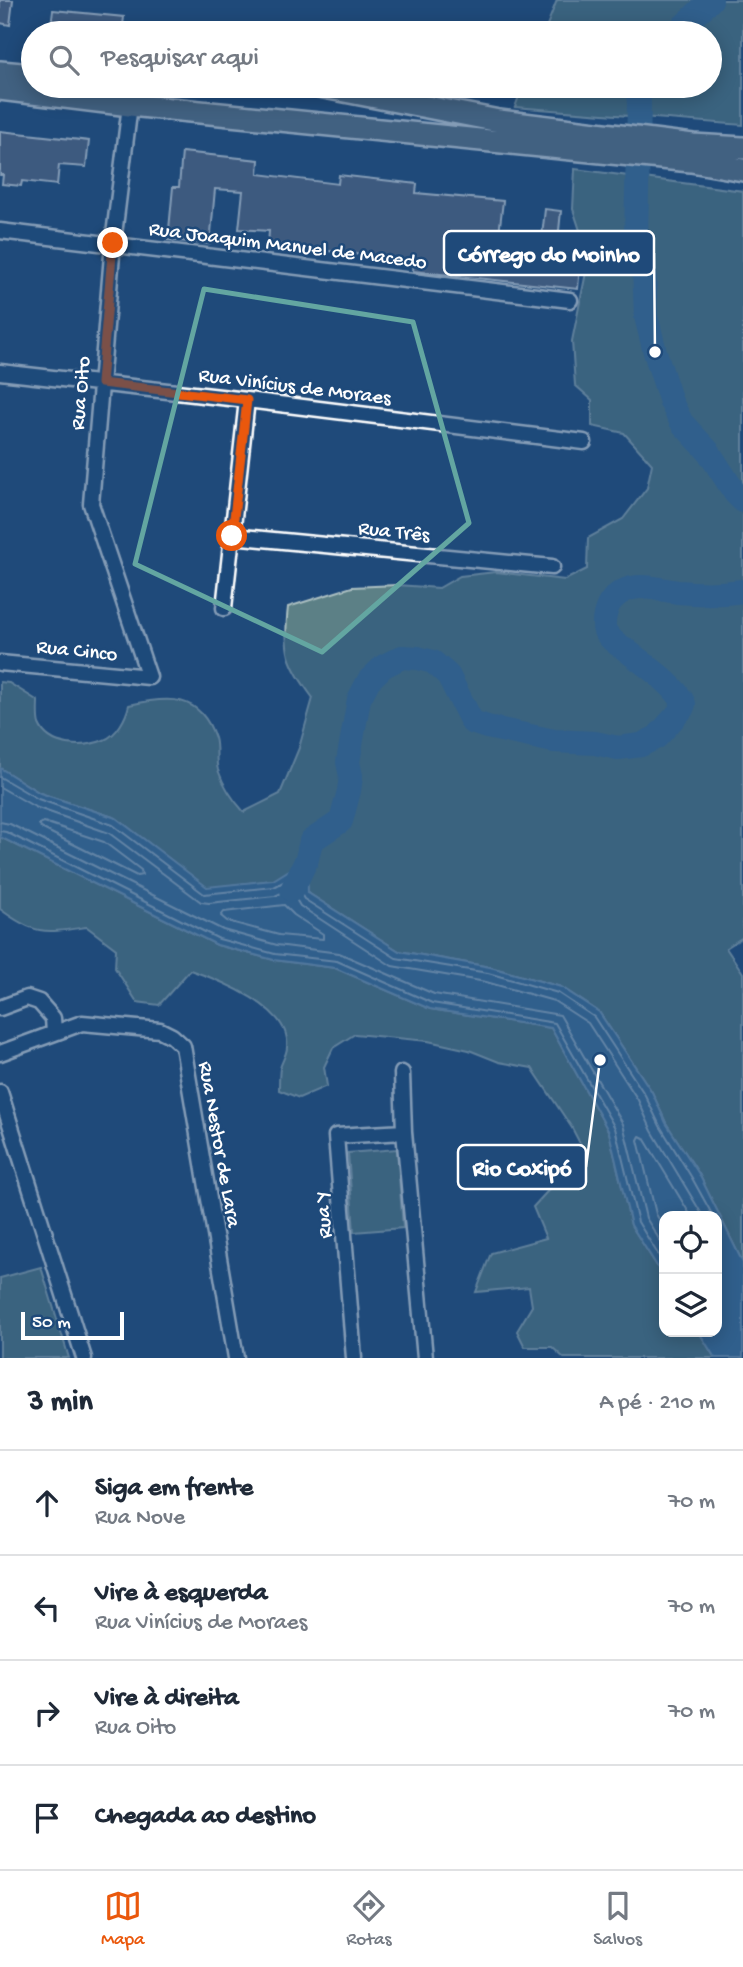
<!DOCTYPE html>
<html lang="pt">
<head>
<meta charset="utf-8">
<style>
	body { margin:0; font-family:"Gochi Hand",sans-serif; background:#f2f2f3; color:#1f2937 }
	.controls { position:absolute; right:21px; bottom:21px; display:grid; overflow:hidden; border-radius:14px; box-shadow:0 4px 18px #0003 }
	.controls button { width:63px; height:63px; display:grid; place-items:center; padding:0; border:0; border-bottom:2px solid #e0e1e3; background:#fff; color:#1f2937; font:35px sans-serif }
	.scale { position:absolute; left:21px; bottom:18px; width:103px; box-sizing:border-box; padding-left:7px; border:4px solid #fff; border-top:0; font-size:19px; line-height:24px; white-space:nowrap; color:#fff; -webkit-text-stroke:5px #1f4a7a; paint-order:stroke }
	.stop { position:absolute; width:21px; height:21px; margin:-16px; border:5px solid #ea580c; border-radius:50%; background:#fff }
	.stop.end { background:#ea580c; border-color:#fff; box-shadow:0 2px 7px #0008 }
	.list { margin:0; padding:0; list-style:none }
	h2 { display:flex; justify-content:space-between; align-items:center; height:91px; margin:0; padding:0 28px; font-size:30px }
	h2 small { font-size:23px; font-weight:400; color:#747a83 }
	.list li { display:grid; grid-template-columns:46px 1fr auto; gap:21px; align-items:center; box-sizing:border-box; height:105px; padding:0 28px; border-top:2px solid #e0e1e3 }
	.list b { display:block; font-size:26px; white-space:nowrap }
	.list p { margin:0; font-size:23px; white-space:nowrap; color:#747a83 }
	.list em { font-size:23px; font-style:normal; color:#747a83 }
	.icon { flex:none; width:38px; height:38px; fill:none; stroke:currentColor; stroke-width:2; stroke-linecap:round; stroke-linejoin:round }
	.map { position:relative; flex:none; width:743px; height:1358px; overflow:hidden }
	.search { position:absolute; background:#fff; box-shadow:0 4px 18px #0003; left:21px; right:21px; top:21px; height:77px; display:flex; align-items:center; gap:18px; box-sizing:border-box; padding:0 24px; border-radius:38px; color:#747a83; font-size:26px }
	.sheet { height:511px; background:#fff }
	nav { display:flex; justify-content:space-around; align-items:center; box-sizing:border-box; height:98px; border-top:2px solid #e0e1e3; background:#fff; font-size:19px; color:#747a83 }
	nav a { display:grid; justify-items:center; gap:4px }
	nav .on { color:#ea580c }
	.map>svg:first-child { display:block }
	.green { fill:#5b8086; stroke:#adc0c2; stroke-width:2 }
	.water { fill:#4478a2; stroke:#8faec7; stroke-width:2 }
	.lines { fill:none; stroke-linecap:round; stroke-linejoin:round }
	.shore { stroke:#b4c9da; stroke-width:2 }
	.river { stroke:#4478a2; stroke-width:24 }
	.building { fill:#646d86; stroke:#fff; stroke-width:2 }
	.minor-casing { stroke:#fff; stroke-width:19 }
	.primary-casing { stroke:#fff; stroke-width:26 }
	.minor { stroke:#1f4a7a; stroke-width:14 }
	.primary { stroke:#6c7d8b; stroke-width:21 }
	.route { stroke:#ea580c; stroke-width:9 }
	.marked { fill:none; stroke:#63a6a1; stroke-width:5; stroke-linejoin:round }
	.labels { text-anchor:middle; stroke-width:5; stroke-linejoin:round; paint-order:stroke }
	.street-label { font-size:21px; fill:#fff; stroke:#1f4a7a }
	.leader { fill:none; stroke:#fff; stroke-width:2.5 }
	.callout-dot { fill:#fff; stroke:#1f4a7a; stroke-width:2.5 }
	.callout { fill:#1f4a7a; stroke:#fff; stroke-width:2.5 }
	.callout-label { font-size:23px; text-anchor:middle; font-weight:bold; fill:#fff }
</style>
</head>
<body>
<div class="map">
<svg width="743" height="1358" viewBox="0 0 743 1358">
	<rect width="100%" height="100%" fill="#1f4a7a"/>
	<filter id="ink" filterUnits="userSpaceOnUse"><feTurbulence type="fractalNoise" baseFrequency=".0143" numOctaves="2"/><feDisplacementMap in="SourceGraphic" scale="14" xChannelSelector="R" yChannelSelector="G"/><feConvolveMatrix kernelMatrix="1 2 1 2 8 2 1 2 1" color-interpolation-filters="sRGB"/></filter>
	<g filter="url(#ink)">
		<path class="green" d="M557 0H743V125L515 107 523 86H710V33H544Z
			M575 169 743 191V937L726 948 743 973V1263L699 1174 666 1123 652 1092 599 1012 561 987 490 967 399 951 308 893 273 880 207 888 116 818 40 793 0 768V682L9 683 38 701C38 707 37 718 39 724 49 748 84 748 104 740 117 735 126 718 129 705 168 696 200 693 215 738 218 748 215 760 218 770 224 787 233 800 244 812L280 794 299 748 313 698C287 662 283 652 288 607L352 587 397 585 439 588 460 576 496 572 565 580 587 569 588 538 623 519 647 488 652 464 624 433 592 426V400L575 385 572 341 589 258 573 209Z
			M0 837 217 945 274 960 335 968 430 1009 551 1028 609 1132 631 1225 664 1277V1332H699L715 1358H564L552 1347H525L517 1331 532 1306 529 1287 476 1292 491 1253 546 1238 533 1207 555 1183 587 1179 585 1153 572 1128 532 1068 499 1062 469 1050 428 1041 355 1034 333 1048 324 1067 327 1086 299 1098 279 1090C279 1083 279 1075 280 1068 282 1061 287 1054 287 1047 292 1008 219 980 190 970L159 1005 137 1002 115 968 116 949 87 927C45 933 36 936 0 909Z
			M397 1149 403 1228 354 1232 348 1153Z
			M41 1267 69 1358H0V1278Z"/>
		<path class="water" d="M0 768 40 793 116 818 207 887 273 880 307 859 308 893 399 951 490 967 561 987 599 1012 652 1092 666 1123 699 1174 743 1263V1358H715L699 1332H717V1216H664V1277L631 1225 609 1132 551 1028 430 1009 335 968 274 960 217 945 0 837Z"/>
		<g class="lines">
			<path class="shore" d="M0 777 38 799 113 825 204 894 274 887 298 874 300 877 301 894 304 899 396 958 488 973 558 993 594 1017 645 1095 660 1126 692 1178 713 1216
				M0 787 35 807 109 833 201 902 209 903 275 896 290 889 300 906 392 966 486 982 554 1001 588 1023 638 1100 652 1131 703 1216
				M0 822 10 824 223 930 277 945 339 953 434 994 560 1015 623 1124 646 1218 664 1247
				M44 822 104 842 141 870 142 875 137 876 41 828 39 824Z
				M0 831 6 832 219 939 275 954 337 961 432 1003 555 1023 615 1128 638 1222 664 1264
				M284 905 294 915 323 934V939L279 935 227 921 221 916 224 912Z
				M664 1228 656 1214 638 1140 640 1136 644 1138 691 1216"/>
			<path class="river" d="M676 33 711 0
				M637 86 639 103 636 236 644 265 646 316 655 352 671 402 682 423 708 451 735 493 743 501
				M292 890 307 859 311 841 341 821 349 791 351 776 348 762 359 699 369 680 384 666 402 657 418 658 433 662 448 675 472 722 487 727 554 741 595 743 618 748 641 745 657 737 682 709 684 704C675 684 642 663 625 649 618 645 609 638 605 631 602 622 606 607 612 600 630 579 655 589 678 592 699 594 722 594 743 591"/>
		</g>
		<path class="building" d="M0 0H13L10 25 0 23Z
			M53 10 124 17 122 33H50Z
			M0 131 89 141 86 167 59 165 57 185 22 181 21 186 2 184 3 175H0Z
			M182 152 259 160 258 174 338 184 339 175 417 184 416 193 503 201 497 250 540 254 545 209 561 211 557 250 568 251 567 263 580 265 578 289 413 271 414 261 268 244 269 231 239 229 243 191 215 189 210 244 168 240 173 187H179Z"/>
		<g class="lines">
			<defs>
				<path id="minor" d="M0 231 570 300
					M0 372 247 400 584 442
					M232 536 552 567
					M224 608 247 400
					M0 663 149 677 91 504 113 243 130 105
					M0 1008 27 998 39 1002 53 1018 54 1033
					M0 1053 82 1023 160 1030 172 1036 183 1046 236 1358
					M402 1073 404 1132 425 1358
					M0 1092 84 1358
					M354 1358 336 1136 404 1132"/>
				<path id="primary" d="M0 72 33 75
					M319 86 499 121 693 145 743 148
					M0 89 130 105 691 161 743 170"/>
			</defs>
			<use href="#minor" class="minor-casing"/>
			<use href="#primary" class="primary-casing"/>
			<use href="#minor" class="minor"/>
			<use href="#primary" class="primary"/>
		</g>
	</g>
	<g class="lines" filter="url(#ink)">
		<path class="route" d="M113 243 101 383 247 400 232 536"/>
	</g>
	<path d="M0 0H743V1358H0ZM204 289 413 322 469 523 322 652 135 564Z" fill="#1f4a7a" fill-opacity=".55" fill-rule="evenodd"/>
	<path class="marked" d="M204 289 413 322 469 523 322 652 135 564Z"/>
	<g class="labels">
		<g class="street-label">
			<text transform="translate(288 244) rotate(7)" y="7">Rua Joaquim Manuel de Macedo</text>
			<text transform="translate(295 385) rotate(7)" y="7">Rua Vinícius de Moraes</text>
			<text transform="translate(79 393) rotate(-85)" y="7">Rua Oito</text>
			<text transform="translate(394 530) rotate(6)" y="7">Rua Três</text>
			<text transform="translate(77 649) rotate(6)" y="7">Rua Cinco</text>
			<text transform="translate(221 1144) rotate(80)" y="7">Rua Nestor de Lara</text>
			<text transform="translate(322 1215) rotate(-95)" y="7">Rua Y</text>
		</g>
	</g>
	<path class="leader" d="M655 352L654 253M600 1060L586 1167"/>
	<g class="callout-dot">
		<circle cx="655" cy="352" r="7"/>
		<circle cx="600" cy="1060" r="7"/>
	</g>
	<g class="callout">
		<rect x="444" y="231" width="210" height="44" rx="7"/>
		<rect x="458" y="1145" width="128" height="44" rx="7"/>
	</g>
	<g class="callout-label">
		<text x="549" y="261">Córrego do Moinho</text>
		<text x="522" y="1175">Rio Coxipó</text>
	</g>
</svg>
<div class="controls">
<button><svg class="icon" aria-label="locate" viewBox="0 0 24 24"><circle cx="12" cy="12" r="6"/><path d="M12 2v4M12 18v4M2 12h4M18 12h4"/></svg></button>
<button><svg class="icon" aria-label="layers" viewBox="0 0 24 24"><path d="M12 4l9 5-9 5-9-5zM3 14l9 5 9-5"/></svg></button>
</div>
<div class="scale">50 m</div>
<div class="stop" style="left:232px;top:536px"></div>
<div class="stop end" style="left:113px;top:243px"></div>
<div class="search"><svg class="icon" aria-label="search" viewBox="0 0 24 24"><circle cx="10" cy="10" r="6"/><path d="M15 15l6 6"/></svg>Pesquisar aqui</div>
</div>
<section class="sheet">
<h2>3 min<small>A pé · 210 m</small></h2>
<ul class="list">
<li><svg class="icon" aria-label="ahead" viewBox="0 0 24 24"><path d="M12 20V5M6 11l6-6 6 6"/></svg><div><b>Siga em frente</b><p>Rua Nove</p></div><em>70 m</em></li>
<li><svg class="icon" aria-label="left" viewBox="0 0 24 24"><path d="M17 20v-9H6M10 6l-5 5 5 5"/></svg><div><b>Vire à esquerda</b><p>Rua Vinícius de Moraes</p></div><em>70 m</em></li>
<li><svg class="icon" aria-label="right" viewBox="0 0 24 24"><path d="M7 20v-9h11M14 6l5 5-5 5"/></svg><div><b>Vire à direita</b><p>Rua Oito</p></div><em>70 m</em></li>
<li><svg class="icon" aria-label="arrive" viewBox="0 0 24 24"><path d="M6 21V4h12l-3 4 3 4H6"/></svg><div><b>Chegada ao destino</b></div></li>
</ul>
</section>
<nav>
<a class="on"><svg class="icon" aria-label="map" viewBox="0 0 24 24"><path d="M3 6l6-2 6 2 6-2v14l-6 2-6-2-6 2zM9 4v14M15 6v14"/></svg>Mapa</a>
<a><svg class="icon" aria-label="directions" viewBox="0 0 24 24"><path d="M12 3l9 9-9 9-9-9zM9 14v-3h6M13 9l2 2-2 2"/></svg>Rotas</a>
<a><svg class="icon" aria-label="saved" viewBox="0 0 24 24"><path d="M7 4h10v16l-5-4-5 4z"/></svg>Salvos</a>
</nav>
</body>
</html>
